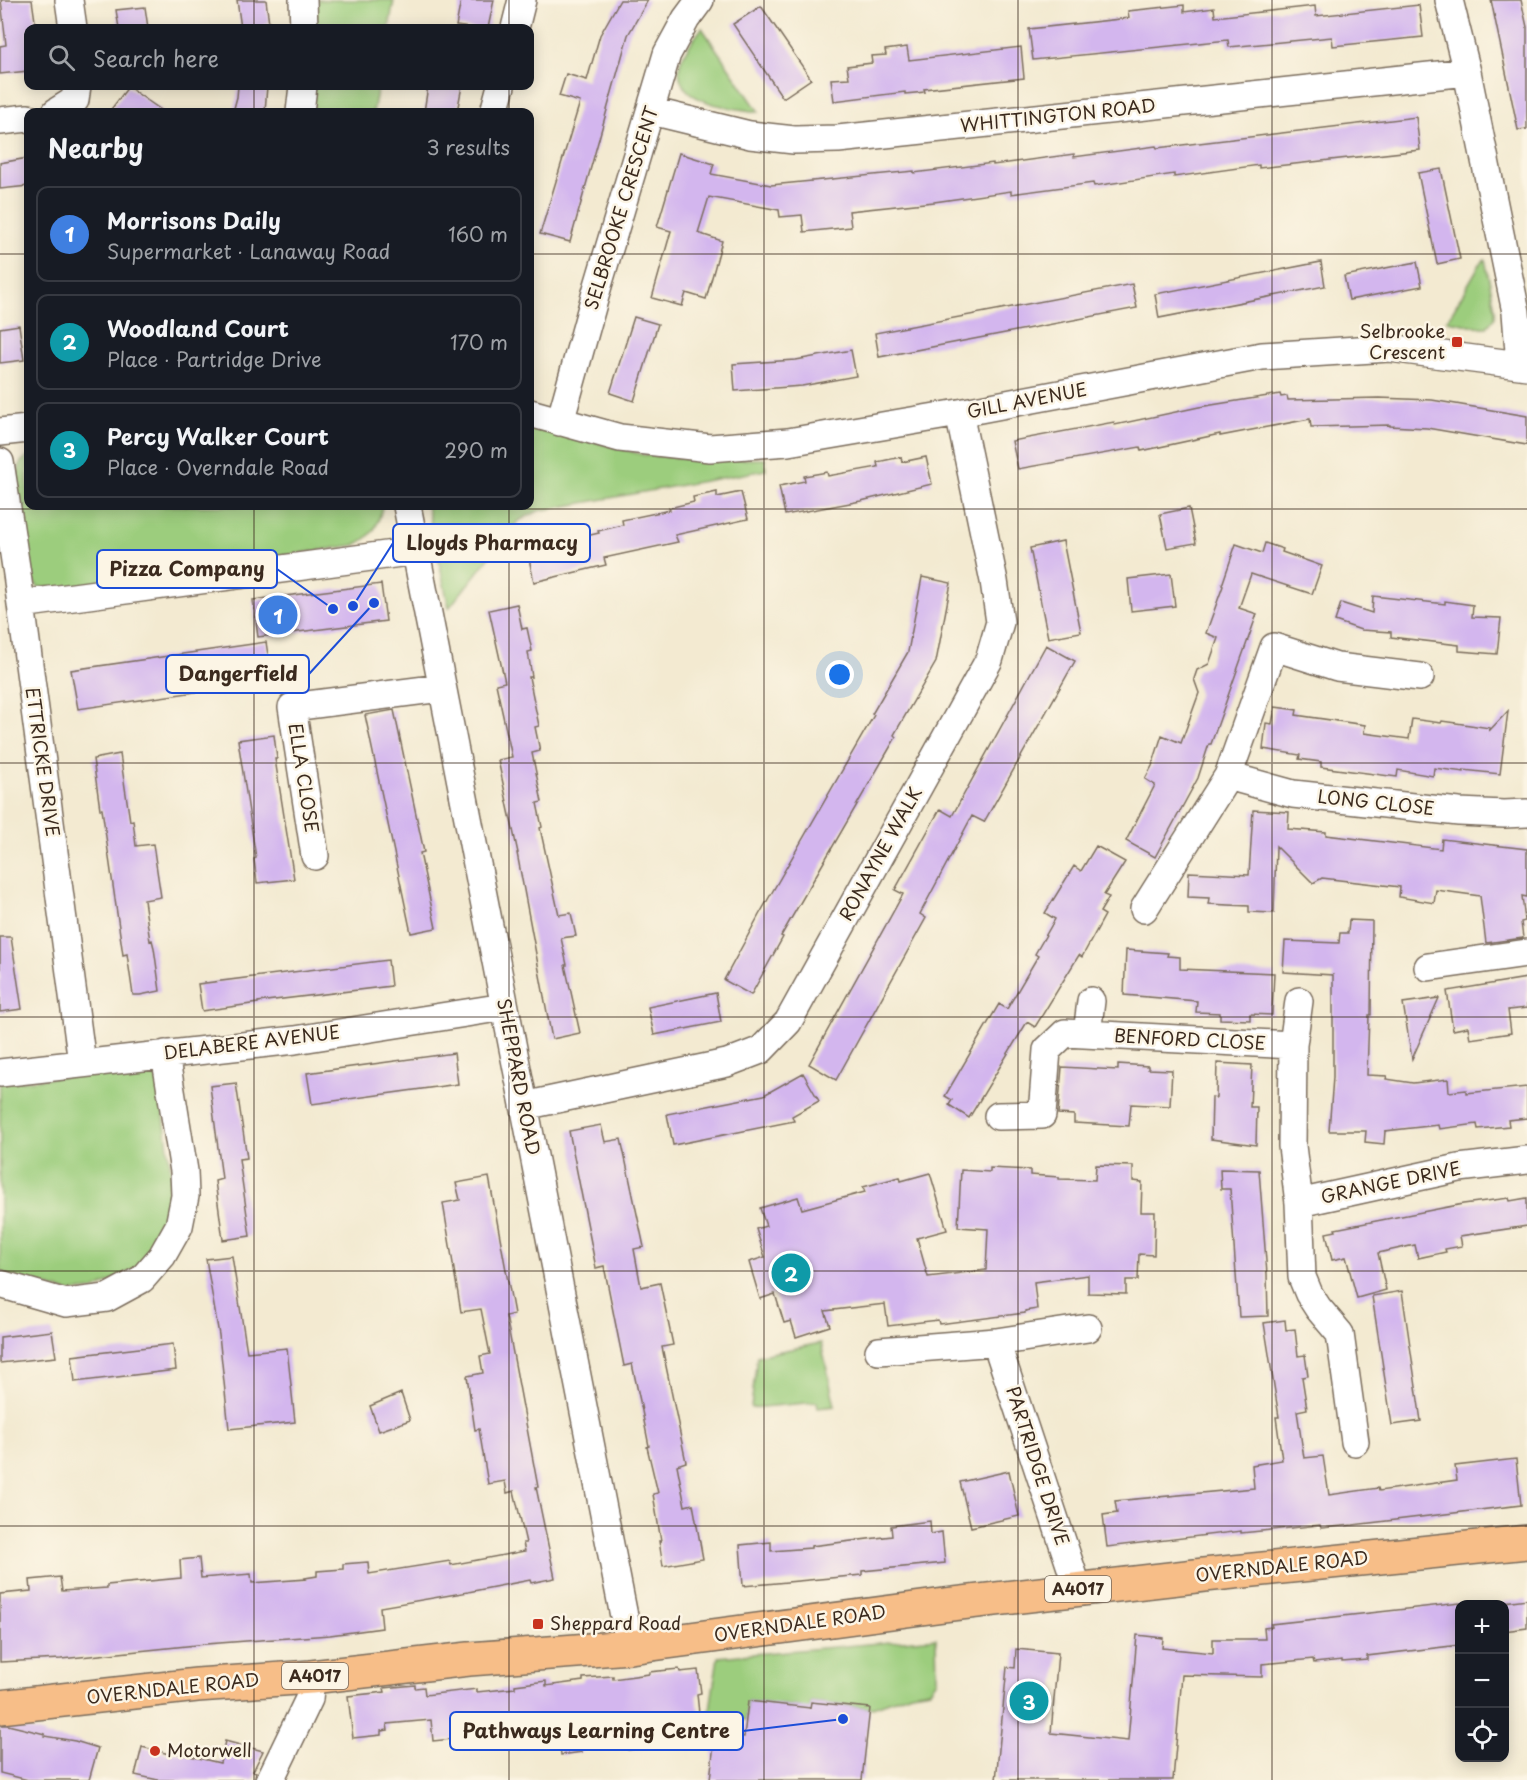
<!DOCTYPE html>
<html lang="en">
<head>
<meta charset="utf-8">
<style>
	body { margin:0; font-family:"Playpen Sans",sans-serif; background:#20242c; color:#f1f3f6 }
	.controls { position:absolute; right:18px; bottom:18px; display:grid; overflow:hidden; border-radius:12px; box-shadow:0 3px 15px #0003 }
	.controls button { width:54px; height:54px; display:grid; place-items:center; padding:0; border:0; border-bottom:2px solid #363941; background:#171b24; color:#f1f3f6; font:30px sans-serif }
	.you { position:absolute; left:840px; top:675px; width:21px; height:21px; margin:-15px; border:4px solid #fff; border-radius:50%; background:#1a73e8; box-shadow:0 0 0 9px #1a73e833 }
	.badge { display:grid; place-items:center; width:39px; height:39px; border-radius:50%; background:#c8321e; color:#fff; font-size:20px; font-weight:700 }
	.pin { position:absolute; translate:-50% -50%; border:3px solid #fff; box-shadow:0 2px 6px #0006 }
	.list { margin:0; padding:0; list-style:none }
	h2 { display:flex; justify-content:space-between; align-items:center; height:78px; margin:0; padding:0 24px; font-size:26px }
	h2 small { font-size:20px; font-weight:400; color:#9ea1a6 }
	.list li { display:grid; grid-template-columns:39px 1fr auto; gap:18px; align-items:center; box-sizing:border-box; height:96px; margin:0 12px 12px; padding:0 12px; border:2px solid #363941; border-radius:12px }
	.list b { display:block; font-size:22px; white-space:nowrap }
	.list p { margin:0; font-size:20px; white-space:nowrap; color:#9ea1a6 }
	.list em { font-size:20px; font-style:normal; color:#9ea1a6 }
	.icon { flex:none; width:33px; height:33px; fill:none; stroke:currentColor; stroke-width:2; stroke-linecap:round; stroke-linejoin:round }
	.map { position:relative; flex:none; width:1527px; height:1780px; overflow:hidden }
	.search { position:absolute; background:#171b24; box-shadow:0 3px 15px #0003; left:24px; top:24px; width:510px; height:66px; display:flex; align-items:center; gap:15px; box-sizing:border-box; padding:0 21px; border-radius:12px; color:#9ea1a6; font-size:22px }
	.panel { position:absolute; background:#171b24; box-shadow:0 3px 15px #0003; left:24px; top:108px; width:510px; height:402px; border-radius:12px }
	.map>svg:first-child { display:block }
	.green { fill:#9ccd7d; stroke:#6c7c4e; stroke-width:1.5 }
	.building { fill:#d3b6ee }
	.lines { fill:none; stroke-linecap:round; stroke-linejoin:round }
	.minor-casing { stroke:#7b6d5d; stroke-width:30 }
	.primary-casing { stroke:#7b6d5d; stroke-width:36 }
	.minor { stroke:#fff; stroke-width:27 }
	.primary { stroke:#f7be88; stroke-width:33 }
	.grid { fill:none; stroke:#3b2a1e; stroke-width:1.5; stroke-opacity:0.55 }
	.poi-dot { fill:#c8321e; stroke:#fcf5e5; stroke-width:2 }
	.labels { text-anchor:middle; stroke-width:5; stroke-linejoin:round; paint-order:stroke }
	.shield { fill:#fcf5e5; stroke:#75675a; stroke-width:1.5 }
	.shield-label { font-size:16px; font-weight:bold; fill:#3b2a1e }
	.street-label { font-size:18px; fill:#3b2a1e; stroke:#fcf5e5 }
	.poi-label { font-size:18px; fill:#3b2a1e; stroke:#fcf5e5; text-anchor:start }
	.leader { fill:none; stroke:#1d4ed8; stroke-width:2 }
	.callout-dot { fill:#1d4ed8; stroke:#fcf5e5; stroke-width:2 }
	.callout { fill:#fcf5e5; stroke:#1d4ed8; stroke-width:2 }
	.callout-label { font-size:20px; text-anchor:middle; font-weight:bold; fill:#3b2a1e }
</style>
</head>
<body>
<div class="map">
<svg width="1527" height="1780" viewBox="0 0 1527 1780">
	<rect width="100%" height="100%" fill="#fcf5e5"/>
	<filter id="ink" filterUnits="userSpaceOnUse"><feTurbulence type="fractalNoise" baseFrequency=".0167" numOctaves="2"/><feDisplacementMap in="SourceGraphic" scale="12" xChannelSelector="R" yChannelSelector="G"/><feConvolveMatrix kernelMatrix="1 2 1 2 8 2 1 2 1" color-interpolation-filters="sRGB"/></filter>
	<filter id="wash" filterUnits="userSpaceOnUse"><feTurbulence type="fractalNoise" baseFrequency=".008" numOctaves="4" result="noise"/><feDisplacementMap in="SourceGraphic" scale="24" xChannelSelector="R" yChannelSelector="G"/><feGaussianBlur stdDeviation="1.35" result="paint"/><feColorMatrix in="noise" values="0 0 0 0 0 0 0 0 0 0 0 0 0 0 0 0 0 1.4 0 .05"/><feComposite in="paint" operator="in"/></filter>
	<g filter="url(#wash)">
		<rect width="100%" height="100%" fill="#f3ead1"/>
		<path class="green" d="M310 0H394L389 28H312Z
			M702 28 759 112C733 108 672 105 680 64 683 52 694 39 702 28Z
			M312 86H378L373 112H310Z
			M1485 259 1495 309V317L1487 327H1481L1447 321 1480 264Z
			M530 424 644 455 701 459H765L766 470 538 511 518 521 449 608 427 506H530Z
			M28 456V506H381L382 508C377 528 373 536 355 545L63 589 38 587 25 570 21 553 16 479 21 462Z
			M143 1069 155 1076 160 1085 174 1195 168 1227 136 1269 94 1290 68 1292 0 1273V1083Z
			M821 1343 835 1406 818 1408 817 1402 751 1408 757 1356Z
			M936 1638 937 1680 930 1690 911 1693 870 1708 811 1702 806 1739 800 1707 748 1701 746 1720 709 1716 718 1657Z"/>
		<g id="blocks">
			<path class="building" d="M1 0H32L36 28H28V71L0 74V46L6 45Z
				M237 0H266L269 24H265L266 28H241Z
				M461 0H494L488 28H471L456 26Z
				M620 0H648L628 35 570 242 540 234 580 102 559 96 566 74 587 80 600 35Z
				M1491 0H1521L1527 27V129L1518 130Z
				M1184 5V12L1214 8 1215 17 1315 6 1316 16 1419 5 1423 37 1333 46 1332 37 1229 47 1228 40 1033 60 1029 29 1129 18 1128 11Z
				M761 6 811 79 783 98 733 24Z
				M145 7 148 28H119L116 10Z
				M907 47 909 60 1021 47 1024 78 924 89 925 92 905 94V92L834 101 831 79 849 78 847 66 872 63 871 56 886 55 885 50Z
				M238 86H267L265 112H233L237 97Z
				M428 86H462L457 112H424Z
				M128 87 164 112H109Z
				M1416 117 1420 150 1259 168V165L1174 177V174L1094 186 1093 183 1011 194V191L934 202 849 211 851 227 804 232 802 215 780 217 779 210 709 197 698 233 722 241 706 299 686 293 682 306 652 298 671 231 657 227 679 153 714 164 711 174 771 185 914 171V173L993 163V165L1074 154V157L1156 146 1157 148Z
				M28 158V186L0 189V163Z
				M1441 169 1460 259 1437 264 1418 173Z
				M1321 262 1325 286 1159 318 1155 294Z
				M1417 262 1422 286 1349 300 1344 276Z
				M1132 284 1137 308 879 357 875 333Z
				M634 317 658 324 634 401 610 393Z
				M19 325 24 360 0 363V328Z
				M851 350 856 376 802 386 735 391 733 364 796 360Z
				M1280 394 1281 397 1287 396 1288 400 1379 398 1432 400 1527 416V445L1427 428 1390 426V425L1311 427 1310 419 1220 436V434L1141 451 1140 447 1018 469 1012 441 1114 422 1115 425 1199 407Z
				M901 457 902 462 926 457 932 484 861 501 785 515 779 486 805 481 804 476 816 474 827 472 828 476 878 467 877 462Z
				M717 492V497L741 492 748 519 675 535 678 542 604 558 606 565 534 582 528 554 553 549 552 544 599 533 598 531 623 525 622 520 670 510 669 508 694 502 693 497Z
				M1189 508 1196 543 1167 548 1160 514Z
				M1063 541 1081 632 1048 638 1030 548Z
				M1265 543 1283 549 1282 552 1322 566 1312 594 1251 574 1239 608 1257 614 1211 744H1209L1198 778 1155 857 1126 841 1155 785 1145 779 1152 766 1162 735 1181 743 1199 693 1194 679 1197 670 1209 664 1218 638 1206 633 1223 586 1222 585 1236 544 1262 553Z
				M1171 574 1175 606 1131 611 1128 579Z
				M922 577 951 583 936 662 894 735 896 737 781 936 783 937 751 995 724 980 759 915 874 715 872 714 908 652Z
				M381 584 386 621 258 637 253 600Z
				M1373 596 1445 604V601L1473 605 1472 617 1501 618 1497 654 1459 651V645L1391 637V632L1361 630 1335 621 1341 603 1372 613Z
				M517 604 522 629 527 628 532 651 528 652 532 677H529L539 726 535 727 540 751 532 753 542 802 537 803 542 827 540 828 559 915 571 913 576 936 561 938 567 965H565L580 1033 552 1039 517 853H518L498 760 512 757 496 684 505 682 489 610Z
				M266 642 272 681 78 709 71 670Z
				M1046 645 1075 661 984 822 972 816 920 914 926 918 836 1080 809 1064 903 894 895 890 940 809 952 816Z
				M1275 707 1297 710 1296 715 1365 725 1364 733 1409 739 1412 719 1441 723 1442 721 1470 725 1490 728 1489 731 1508 711 1500 774 1464 770V772L1434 768 1433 776 1398 770 1397 777 1321 767V762L1299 759 1300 755 1263 749 1266 723 1272 724Z
				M394 710 424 852 420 853 436 928 411 933 365 715Z
				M274 735 277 759H275L294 879 257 883 254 859 256 858 238 740Z
				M120 754 130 821 133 820 136 846 153 844 161 897 144 900 150 941 152 940 154 948 160 991 140 995H133L127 954 123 955 102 809H100L93 759Z
				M1253 810 1289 812 1288 829 1326 832V835L1441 849 1442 839 1527 849V897L1522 896 1525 921 1521 922 1523 938 1486 943 1480 896 1436 890 1434 903 1399 897 1400 887 1322 878 1313 883 1276 846 1274 913 1249 912V906L1208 904 1209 898 1188 897 1189 872 1249 875Z
				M1096 846 1125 862 1104 895 1109 897 1100 912 1105 915 1082 957 1079 955 1035 1027 1027 1022 969 1118 949 1105 952 1100 945 1096 999 1004 1007 1009 1038 956 1035 954 1055 919 1045 913 1074 866 1081 871Z
				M1349 920 1372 921 1371 1015H1369L1367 1075 1387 1076 1386 1079 1413 1083 1448 1079 1449 1092 1466 1090V1093L1527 1087V1118L1508 1120 1509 1126 1478 1129 1477 1124 1439 1129 1438 1125 1385 1131 1384 1144 1365 1142 1366 1131H1329L1333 1077V975L1283 972 1285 941 1339 943 1340 933H1348Z
				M0 937H11L22 1009 0 1012Z
				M1126 950 1168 953 1167 956 1180 957V969L1274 973 1272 1015 1250 1014V1020L1220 1019V1013L1196 1012 1197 1001 1124 995Z
				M388 960 391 986 258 1002V1003L202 1011 198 984Z
				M1527 978V1008L1508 1010 1511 1033 1470 1039 1468 1027 1453 1030 1447 991Z
				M716 993 721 1022 654 1035 648 1007Z
				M1439 998 1412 1059 1403 1003Z
				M454 1053 458 1084 312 1104 307 1073Z
				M1217 1063 1252 1065 1250 1107H1257L1256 1145 1211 1139 1212 1097 1216 1098Z
				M1118 1064 1148 1066V1069L1172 1070 1170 1106 1131 1104 1129 1126 1074 1123V1115L1058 1114 1062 1067 1118 1070Z
				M803 1073 819 1101 792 1116 794 1121 673 1145 667 1114 764 1095Z
				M236 1083 247 1158 239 1159 250 1236 223 1240 215 1181 222 1179 210 1086Z
				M601 1125 605 1142 621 1139 644 1247 634 1249 641 1287 660 1283 673 1345 662 1347 686 1462 677 1465 685 1506 693 1504 703 1559 663 1566 659 1541H661L653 1494 658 1493 647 1447 649 1446 640 1401 632 1364 624 1366 604 1266 596 1268 569 1131Z
				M1096 1165 1133 1166V1181L1142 1182 1141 1212H1155L1154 1255 1139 1254 1138 1280H1126V1294L1088 1293V1275L1034 1282 1037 1309 1025 1311V1313L939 1324 938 1320 888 1326 885 1304 825 1311 830 1326 796 1337 791 1321 784 1323 775 1294 760 1299 749 1262 765 1257 756 1229 766 1226 760 1208 798 1197 802 1209 865 1192 863 1187 900 1177 901 1181 930 1173 947 1230 917 1238 928 1277 986 1270 988 1229 958 1227 961 1170 990 1172V1168L1030 1170V1175L1059 1177V1179L1095 1180Z
				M1220 1169 1259 1170 1267 1274 1268 1316 1239 1317 1230 1189H1221Z
				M489 1177 514 1314 506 1316 538 1487H536L555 1578 531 1583 530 1580 468 1592 380 1607 382 1628 330 1635 206 1644 61 1659 0 1662V1594L31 1591 30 1580 60 1577 62 1591 107 1588V1585L181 1578 180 1560 199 1558 201 1578 251 1574 252 1583 306 1579 305 1578 317 1576V1571L343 1569V1564L368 1562 369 1574 450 1561 451 1565 525 1551 523 1543H526L514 1491 507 1493 505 1481 488 1484 479 1429 475 1430 467 1376 483 1373 480 1356 490 1354 481 1309 461 1312 443 1203 460 1200 456 1183Z
				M1509 1198 1510 1201 1527 1198V1226L1460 1236 1462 1246 1445 1249 1446 1252 1418 1258 1415 1245 1378 1253 1386 1290 1357 1298 1346 1257 1332 1260 1326 1233 1336 1231 1335 1229 1463 1204Z
				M232 1256 247 1352 287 1348 295 1422 229 1429 219 1335 206 1259Z
				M1402 1291 1421 1421 1392 1425 1372 1296Z
				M1285 1320 1286 1330 1295 1329 1298 1356 1305 1355 1308 1376 1302 1377 1307 1409 1297 1411 1304 1458 1323 1456 1329 1495 1378 1488 1379 1491 1457 1480 1455 1466 1516 1459 1521 1505 1353 1525 1321 1528 1320 1525 1241 1533V1531L1107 1547 1103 1515 1117 1513 1115 1501 1254 1488 1252 1465 1282 1460 1276 1417H1279L1264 1323Z
				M52 1331 56 1357 0 1363V1337Z
				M173 1344 176 1370 75 1382 72 1356Z
				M401 1393 410 1420 379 1431 370 1406Z
				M1009 1471 1019 1516 971 1527 960 1482Z
				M930 1521 931 1534 942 1532 945 1563 862 1571V1575L743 1586 740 1545 771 1542V1551L811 1548V1546L892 1536 891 1526Z
				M1527 1599V1628L1504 1631V1602Z
				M1460 1603V1645L1367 1656V1660L1342 1662V1660L1314 1663 1313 1659 1262 1664V1677L1182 1675 1173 1780H996L1007 1667 1015 1668 1016 1649 1058 1653 1051 1733 1128 1741 1137 1635 1163 1638 1162 1648 1213 1653V1639H1265L1264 1628 1272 1627 1271 1624Z
				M679 1669 680 1672 698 1670 701 1693 697 1694 699 1713 653 1719 654 1722 646 1723 649 1747 628 1750 624 1720 579 1725 582 1752 561 1755 558 1729 501 1732V1734L433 1741 431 1720 387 1724 388 1730 381 1731V1735L353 1738 348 1696 385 1692 384 1688 415 1685V1688L424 1687 425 1695 477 1689V1692L515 1688V1685L546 1681V1686L583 1681V1678L613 1676V1679L649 1674V1672Z
				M748 1701 810 1708 811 1702 870 1708 862 1780H710L715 1734 744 1737Z
				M0 1725H8L45 1734 44 1736 75 1741 98 1748 89 1780H28L0 1773Z
				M225 1741 263 1751 253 1771 256 1772 254 1780H158L135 1775 142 1747 169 1754V1751L220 1763Z"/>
		</g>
	</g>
	<g filter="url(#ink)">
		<use href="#blocks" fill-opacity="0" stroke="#7b6d5d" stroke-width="1.5"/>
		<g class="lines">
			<defs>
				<path id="minor" d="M69 0 73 28
					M303 0 304 28
					M1449 0 1467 72 1516 312 1520 365
					M515 28 522 0
					M651 111 750 135 794 140 838 139 1467 72
					M56 112 75 100 77 86
					M300 112 303 86
					M494 112 501 86
					M0 121 28 118
					M530 413 620 438 710 448 788 442 959 413 1262 356 1389 348 1527 366
					M560 422 597 289 667 54 686 19 700 0
					M0 432 28 429
					M0 462 17 574 82 1063
					M407 506 630 1647
					M21 604 416 551
					M1228 776 1274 647 1337 667 1420 677
					M315 856 292 707 441 688
					M1144 909 1228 776 1293 794 1459 812 1504 814 1527 813
					M1428 967 1527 953
					M1087 1034 1091 1001
					M0 1073 295 1040 504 1007
					M524 1106 727 1063 761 1050 788 1022 989 660 1000 622 994 581 959 413
					M998 1116 1042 1115 1047 1050 1065 1033 1293 1045
					M1299 1203 1292 1146 1293 1045 1299 1001
					M0 1284 66 1303 107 1298 142 1279 162 1256 179 1226 185 1196 184 1171 165 1054
					M996 1342 1078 1589
					M879 1351 996 1342 1088 1328
					M1355 1442 1340 1334 1318 1308 1309 1294 1302 1277 1299 1203 1459 1168 1527 1160
					M270 1780 309 1699 311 1677"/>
				<path id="primary" d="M0 1707 197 1685 311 1677 469 1659 630 1647 944 1605 1204 1575 1527 1542"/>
			</defs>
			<use href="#minor" class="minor-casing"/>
			<use href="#primary" class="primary-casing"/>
			<use href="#minor" class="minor"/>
			<use href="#primary" class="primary"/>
		</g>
	</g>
	<path class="grid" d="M254 0V28M509 0V28M764 0V1780M1018 0V1780M1272 0V1780M254 86V112M509 86V112M0 254H28M530 254H1527M254 506V1780M509 506V1780M0 509H1527M0 763H1527M0 1017H1527M0 1271H1527M0 1526H1527"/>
	<g class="poi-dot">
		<rect x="1451" y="336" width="12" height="12" rx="3"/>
		<rect x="532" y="1618" width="12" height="12" rx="3"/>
		<circle cx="155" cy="1751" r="6"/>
	</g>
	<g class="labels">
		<g class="shield">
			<rect x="1045" y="1576" width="66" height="26" rx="4.5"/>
			<rect x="282" y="1663" width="66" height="26" rx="4.5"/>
		</g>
		<g class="shield-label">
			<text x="1078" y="1595">A4017</text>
			<text x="315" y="1682">A4017</text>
		</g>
		<g class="street-label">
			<text transform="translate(1058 116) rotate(-6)" y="6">WHITTINGTON ROAD</text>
			<text transform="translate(622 208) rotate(-73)" y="6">SELBROOKE CRESCENT</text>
			<text transform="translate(1027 401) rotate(-11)" y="6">GILL AVENUE</text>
			<text transform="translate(42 762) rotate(82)" y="6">ETTRICKE DRIVE</text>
			<text transform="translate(303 778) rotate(81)" y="6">ELLA CLOSE</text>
			<text transform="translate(1376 803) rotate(6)" y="6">LONG CLOSE</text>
			<text transform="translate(881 854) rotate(-61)" y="6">RONAYNE WALK</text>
			<text transform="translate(1190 1040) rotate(3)" y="6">BENFORD CLOSE</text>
			<text transform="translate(252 1043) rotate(-7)" y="6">DELABERE AVENUE</text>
			<text transform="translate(518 1077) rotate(79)" y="6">SHEPPARD ROAD</text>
			<text transform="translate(1391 1183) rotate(-12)" y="6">GRANGE DRIVE</text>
			<text transform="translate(1037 1466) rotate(72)" y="6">PARTRIDGE DRIVE</text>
			<text transform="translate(1282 1567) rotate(-6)" y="6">OVERNDALE ROAD</text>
			<text transform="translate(800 1624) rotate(-8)" y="6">OVERNDALE ROAD</text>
			<text transform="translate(173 1689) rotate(-6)" y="6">OVERNDALE ROAD</text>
		</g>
		<g class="poi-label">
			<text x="1445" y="338" text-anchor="end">Selbrooke<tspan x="1445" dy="21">Crescent</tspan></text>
			<text x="550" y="1630">Sheppard Road</text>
			<text x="167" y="1757">Motorwell</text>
		</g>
	</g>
	<path class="leader" d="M353 606L393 543M333 609L277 569M374 603L309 674M843 1719L743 1731"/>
	<g class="callout-dot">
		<circle cx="353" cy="606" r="6"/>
		<circle cx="333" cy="609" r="6"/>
		<circle cx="374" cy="603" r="6"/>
		<circle cx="843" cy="1719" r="6"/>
	</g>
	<g class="callout">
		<rect x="393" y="524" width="197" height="38" rx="6"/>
		<rect x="97" y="550" width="180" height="38" rx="6"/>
		<rect x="166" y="655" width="143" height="38" rx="6"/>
		<rect x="450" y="1712" width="293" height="38" rx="6"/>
	</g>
	<g class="callout-label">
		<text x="492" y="550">Lloyds Pharmacy</text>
		<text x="187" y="576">Pizza Company</text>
		<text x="238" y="681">Dangerfield</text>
		<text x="596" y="1738">Pathways Learning Centre</text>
	</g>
</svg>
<div class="controls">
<button>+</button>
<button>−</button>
<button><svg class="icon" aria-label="locate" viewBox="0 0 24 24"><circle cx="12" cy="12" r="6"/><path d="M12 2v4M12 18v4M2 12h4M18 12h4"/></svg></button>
</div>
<div class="you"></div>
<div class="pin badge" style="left:278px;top:615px;background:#3f7fe0">1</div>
<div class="pin badge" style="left:791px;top:1273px;background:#0f9aa8">2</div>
<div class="pin badge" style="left:1029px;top:1701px;background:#0f9aa8">3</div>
<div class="search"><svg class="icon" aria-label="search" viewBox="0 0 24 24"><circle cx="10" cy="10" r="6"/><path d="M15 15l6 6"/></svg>Search here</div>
<section class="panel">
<h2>Nearby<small>3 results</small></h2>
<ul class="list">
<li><span class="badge" style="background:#3f7fe0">1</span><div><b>Morrisons Daily</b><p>Supermarket · Lanaway Road</p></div><em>160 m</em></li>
<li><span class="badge" style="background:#0f9aa8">2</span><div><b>Woodland Court</b><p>Place · Partridge Drive</p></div><em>170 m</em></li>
<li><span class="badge" style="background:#0f9aa8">3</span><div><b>Percy Walker Court</b><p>Place · Overndale Road</p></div><em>290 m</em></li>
</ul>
</section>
</div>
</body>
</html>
